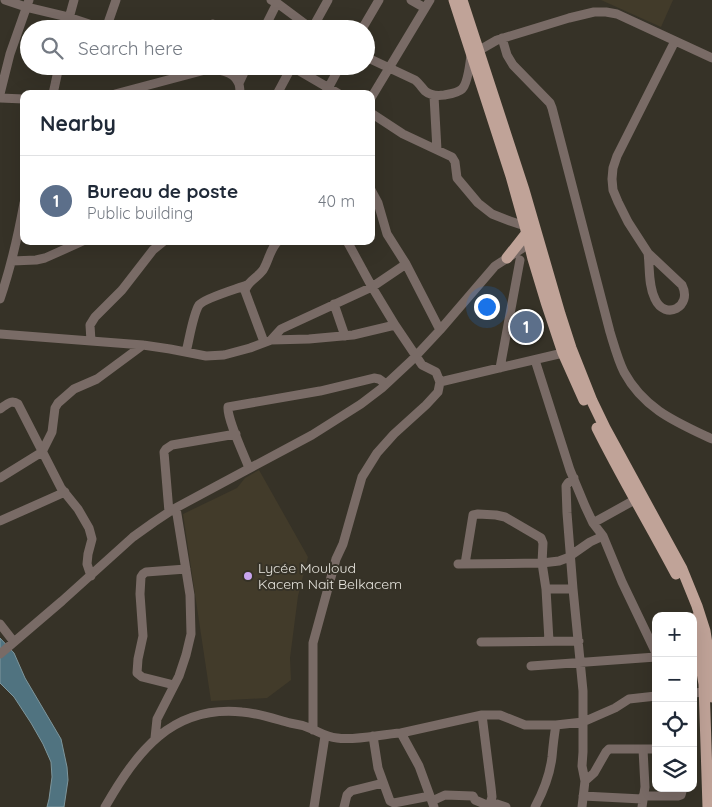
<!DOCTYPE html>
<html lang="en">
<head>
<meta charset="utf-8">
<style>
	body { margin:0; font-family:Quicksand,sans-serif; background:#f6f6f7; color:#1f2937 }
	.controls { position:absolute; right:15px; bottom:15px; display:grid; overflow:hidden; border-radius:10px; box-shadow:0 5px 20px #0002 }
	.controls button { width:45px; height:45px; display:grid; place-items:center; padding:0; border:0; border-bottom:1px solid #e0e1e3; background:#fff; color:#1f2937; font:25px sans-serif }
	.you { position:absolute; left:486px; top:306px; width:18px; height:18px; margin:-12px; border:4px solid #fff; border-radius:50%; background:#1a73e8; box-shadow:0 0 0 8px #1a73e833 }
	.badge { display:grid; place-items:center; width:32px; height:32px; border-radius:50%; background:#111827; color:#fff; font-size:16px; font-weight:700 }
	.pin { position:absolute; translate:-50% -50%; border:2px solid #fff; box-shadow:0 1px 5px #0006 }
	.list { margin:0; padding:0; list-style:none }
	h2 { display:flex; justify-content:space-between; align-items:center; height:65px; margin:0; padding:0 20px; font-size:21px }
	h2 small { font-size:16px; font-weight:400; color:#747a83 }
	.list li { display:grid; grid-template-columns:32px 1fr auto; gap:15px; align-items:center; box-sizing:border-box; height:90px; padding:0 20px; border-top:1px solid #e0e1e3 }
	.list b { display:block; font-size:19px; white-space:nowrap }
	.list p { margin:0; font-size:16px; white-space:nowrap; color:#747a83 }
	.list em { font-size:16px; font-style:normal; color:#747a83 }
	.icon { flex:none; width:28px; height:28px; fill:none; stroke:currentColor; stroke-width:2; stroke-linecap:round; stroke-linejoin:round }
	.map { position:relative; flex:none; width:712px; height:807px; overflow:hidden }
	.search { position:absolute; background:#fff; box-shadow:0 5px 20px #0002; left:20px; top:20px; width:355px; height:55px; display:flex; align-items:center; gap:12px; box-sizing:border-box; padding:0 18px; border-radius:28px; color:#747a83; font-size:19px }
	.panel { position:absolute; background:#fff; box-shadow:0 5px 20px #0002; left:20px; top:90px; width:355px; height:155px; border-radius:10px }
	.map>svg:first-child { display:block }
	.built { fill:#423b2a }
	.water { fill:#507380; stroke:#7e969c }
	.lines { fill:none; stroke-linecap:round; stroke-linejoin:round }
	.minor { stroke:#796b66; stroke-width:9 }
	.major { stroke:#c0a398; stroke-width:11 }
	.poi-dot { fill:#c9a5ee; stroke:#363227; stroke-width:2 }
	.labels { text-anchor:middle; stroke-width:4; stroke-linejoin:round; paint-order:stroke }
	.poi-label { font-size:14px; fill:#e8e6df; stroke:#363227; text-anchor:start }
</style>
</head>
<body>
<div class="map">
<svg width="712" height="807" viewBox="0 0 712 807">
	<rect width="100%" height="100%" fill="#363227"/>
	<path class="built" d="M601 0H673L661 27Z
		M259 470 308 557 298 596 290 658 291 680 267 698 211 701 183 514 237 488 245 478Z"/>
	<path class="water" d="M0 638 14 653 25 678 61 739 67 767 68 780 64 807H47L49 799 52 777 51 762 43 744 31 723 14 697 0 683Z"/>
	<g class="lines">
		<path class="minor" d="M5 0 26 7 68 17 101 28H105L108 23 116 0
			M271 0 277 3 312 29
			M411 0 425 8
			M213 24 221 29
			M66 29 74 0
			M264 29 277 3
			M312 29 328 0
			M362 29 379 0
			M502 38 507 55 513 65 550 103 552 108 610 332C614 345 618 360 624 372 644 409 676 422 712 439
			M366 57 415 80C419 83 422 88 425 91 431 96 437 96 444 95 450 94 458 93 462 89 468 83 470 63 471 55L497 40 569 18 594 12H606L617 14 712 58
			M291 66 339 94
			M239 83 247 66
			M0 94 10 54 29 0
			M53 94 59 66
			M115 94 209 69C218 69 234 72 238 82 240 85 240 90 240 94
			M277 94 292 66
			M325 94 340 66
			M434 96 437 150
			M0 98 24 99
			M371 98 430 0
			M371 113 403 134 452 157 455 162 457 178 478 203 492 214 510 221 525 226
			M371 190 378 203 387 234 406 264
			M347 241 372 287 395 325
			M648 253C650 268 648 285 655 299 665 321 693 307 682 285L648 253 628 222 618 202 613 190 612 179 613 168 617 156 675 41
			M12 261 36 260 45 258 83 241
			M0 299C11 267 18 236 24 203
			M334 304 345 336
			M0 334 143 345 170 349 206 356 224 355 250 348 271 340 309 339 353 335 395 325 422 365 436 372 440 382 438 392 426 405 394 434 377 453 362 477 343 544 336 559 313 643V730
			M271 340 281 329 372 287 406 264 440 330
			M91 341 90 325 95 317 122 290 153 250 164 241
			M264 342 245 291C247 282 257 278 263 270 269 260 270 249 278 241
			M186 352C189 341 193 314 199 305 205 298 237 289 247 285
			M535 360 570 470 585 506 593 523 603 536 622 582 656 653
			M500 368 520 260
			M440 382 563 353
			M0 409C6 405 11 399 18 404L61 488 78 509 89 528 92 539 88 554 87 564 91 576
			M249 468C244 455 227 419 228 407L320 391 374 378 379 379 386 384
			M0 478 42 452 52 432 55 408 58 403 74 389 97 379 143 345
			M169 512 164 452 166 449 172 445 236 434
			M0 521 65 492
			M593 523 640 497
			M458 564 542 563 559 561 567 558 590 542 603 536
			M465 564 473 515 478 514 496 515 505 517 541 538 543 543 542 563 546 589H573L567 513 566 486 568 483 574 478
			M546 589 549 641
			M573 589 583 691V752L582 766 585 781 582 807
			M0 624 14 642
			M481 642 579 641
			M0 654 62 601 133 537 154 522 172 510 211 489 312 435 361 404 382 388 412 360 440 330 495 266 529 244 534 243
			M531 666 656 657
			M174 685 142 677 137 673 138 659 143 636 140 594 141 577 143 574 146 572 186 569
			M693 693 705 692
			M482 715 491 787 492 797 489 807
			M401 733 482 715H500L525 725H556L583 722 615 708 629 699 656 696
			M373 736 378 768 390 801 394 803 430 796
			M155 738 157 719 179 676 186 655 191 634 190 595 176 508
			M585 781 594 773 606 752 609 749H656
			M583 796 642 799
			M643 796H678L681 795 683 788
			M432 801 445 795 473 796 475 800 489 806 497 804 506 807
			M105 807C137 752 171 705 242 712 258 713 275 719 290 723 298 724 305 726 312 729 321 733 327 737 337 738 356 741 381 734 401 733L419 766 434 807
			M314 807 325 736
			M344 807 347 795 351 791 383 783
			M535 807C543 792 550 774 552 757 553 746 554 736 556 725
			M642 807 645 787 643 749"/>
		<path class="major" d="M454 0 511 176 525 226 533 259 546 302 563 353 584 400
			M462 0 524 190 560 314 571 348 592 401 605 428 682 569 697 606 705 631 710 663 712 697
			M507 258 526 234
			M597 428C622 478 650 525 676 574
			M693 619 704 684 708 807"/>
	</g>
	<circle class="poi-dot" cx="248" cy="576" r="5"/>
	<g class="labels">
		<g class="poi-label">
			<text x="258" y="573">Lycée Mouloud<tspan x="258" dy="16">Kacem Nait Belkacem</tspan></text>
		</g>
	</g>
</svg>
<div class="controls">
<button>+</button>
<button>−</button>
<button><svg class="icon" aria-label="locate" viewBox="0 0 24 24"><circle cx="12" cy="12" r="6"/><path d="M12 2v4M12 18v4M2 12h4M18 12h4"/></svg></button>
<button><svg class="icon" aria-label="layers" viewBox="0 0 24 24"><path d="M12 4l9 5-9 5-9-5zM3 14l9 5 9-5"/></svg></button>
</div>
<div class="you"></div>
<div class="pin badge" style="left:526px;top:327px;background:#5c6f8a">1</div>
<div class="search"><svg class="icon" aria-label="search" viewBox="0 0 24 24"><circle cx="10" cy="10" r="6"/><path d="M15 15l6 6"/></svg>Search here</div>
<section class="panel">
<h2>Nearby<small></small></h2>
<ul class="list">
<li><span class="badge" style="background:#5c6f8a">1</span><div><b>Bureau de poste</b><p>Public building</p></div><em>40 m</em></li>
</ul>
</section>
</div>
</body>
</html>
